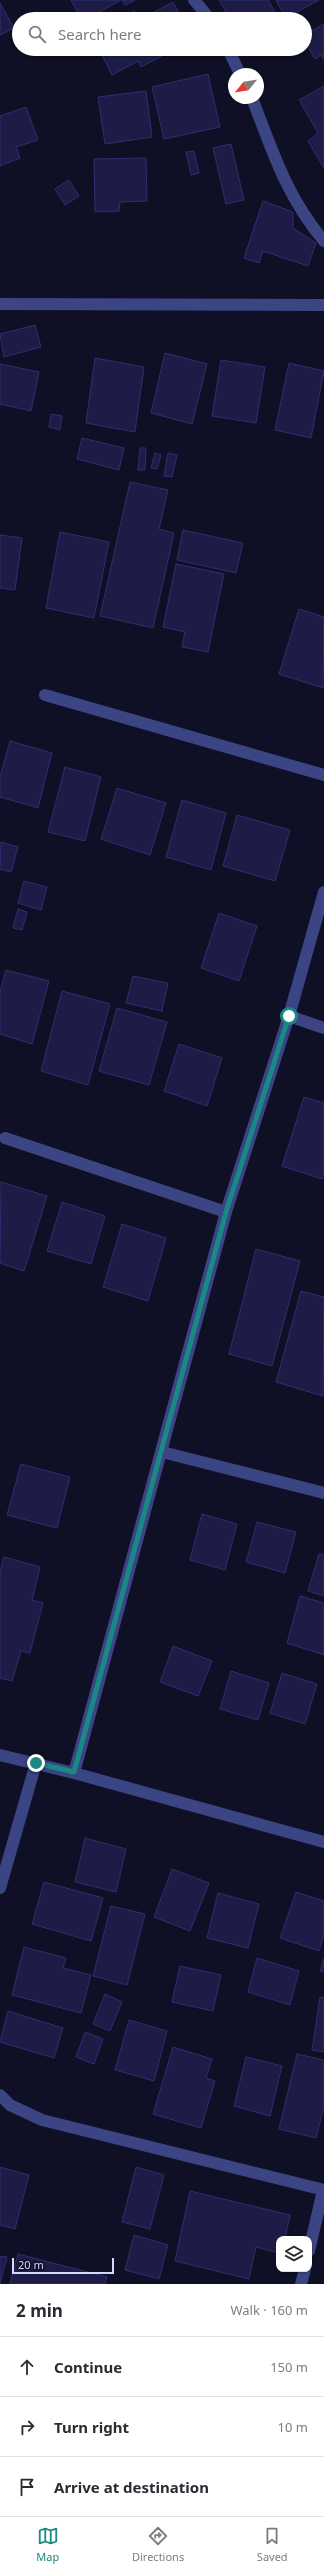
<!DOCTYPE html>
<html lang="en">
<head>
<meta charset="utf-8">
<style>
	body { margin:0; font-family:"Noto Sans",sans-serif; background:#f2f2f3; color:#2b2b33 }
	.controls { position:absolute; right:12px; bottom:12px; display:grid; overflow:hidden; border-radius:8px; box-shadow:0 1px 3px #0004 }
	.controls button { width:36px; height:36px; display:grid; place-items:center; padding:0; border:0; border-bottom:1px solid #e1e1e2; background:#fff; color:#2b2b33; font:20px sans-serif }
	.compass { position:absolute; left:228px; top:68px; width:36px; height:36px; border-radius:50%; background:#fff; box-shadow:0 1px 3px #0004; rotate:240deg }
	.scale { position:absolute; left:12px; bottom:10px; width:102px; box-sizing:border-box; padding-left:4px; border:2px solid #d4d7fe; border-top:0; font-size:11px; line-height:14px; white-space:nowrap; color:#d4d7fe; -webkit-text-stroke:3px #0f0f25; paint-order:stroke }
	.stop { position:absolute; width:12px; height:12px; margin:-9px; border:3px solid #1a8884; border-radius:50%; background:#fff }
	.stop.end { background:#1a8884; border-color:#fff; box-shadow:0 1px 4px #0008 }
	.list { margin:0; padding:0; list-style:none }
	h2 { display:flex; justify-content:space-between; align-items:center; height:52px; margin:0; padding:0 16px; font-size:17px }
	h2 small { font-size:13px; font-weight:400; color:#7c7c81 }
	.list li { display:grid; grid-template-columns:26px 1fr auto; gap:12px; align-items:center; box-sizing:border-box; height:60px; padding:0 16px; border-top:1px solid #e1e1e2 }
	.list b { display:block; font-size:15px; white-space:nowrap }
	.list em { font-size:13px; font-style:normal; color:#7c7c81 }
	.icon { flex:none; width:22px; height:22px; fill:none; stroke:currentColor; stroke-width:2; stroke-linecap:round; stroke-linejoin:round }
	.map { position:relative; flex:none; width:324px; height:2284px; overflow:hidden }
	.search { position:absolute; background:#fff; box-shadow:0 1px 3px #0004; left:12px; right:12px; top:12px; height:44px; display:flex; align-items:center; gap:10px; box-sizing:border-box; padding:0 14px; border-radius:22px; color:#7c7c81; font-size:15px }
	.sheet { height:232px; background:#fff }
	nav { display:flex; justify-content:space-around; align-items:center; box-sizing:border-box; height:56px; border-top:1px solid #e1e1e2; background:#fff; font-size:11px; color:#7c7c81 }
	nav a { display:grid; justify-items:center; gap:2px }
	nav .on { color:#1a8884 }
	.map>svg:first-child { display:block }
	.building { fill:#1d1c46; stroke:#302e71 }
	.lines { fill:none; stroke-linecap:round; stroke-linejoin:round }
	.minor { stroke:#3b4583; stroke-width:12 }
	.route { stroke:#1a8884; stroke-width:5 }
</style>
</head>
<body>
<div class="map">
<svg width="324" height="2284" viewBox="0 0 324 2284">
	<rect width="100%" height="100%" fill="#0f0f25"/>
	<path class="building" d="M71 0H121L87 19H81Z
		M122 0H135L125 5Z
		M219 0H268L275 12 262 19H230Z
		M276 0H319L286 18Z
		M173 2 182 19H141Z
		M0 3 14 28 0 35Z
		M134 11 138 19H120Z
		M324 24V60L321 55 315 59 305 42V35Z
		M55 49H67L55 52Z
		M99 49H158L162 56 141 67 138 61 112 75Z
		M208 74 220 127 164 139 152 87Z
		M324 86V168L308 141 318 133 299 100Z
		M146 91 152 137 105 144 98 97Z
		M26 107 38 140 16 147 20 158 0 166V116Z
		M231 144 244 200 226 204 213 148Z
		M194 151 199 173 191 175 186 152Z
		M146 158 147 201 120 202 119 211 95 212 94 159Z
		M69 180 79 196 65 205 55 189Z
		M263 201 293 212V228L316 243 308 266 263 251 259 263 244 258Z
		M35 325 41 347 4 357 0 334Z
		M165 353 207 364 192 424 151 413Z
		M95 358 144 367 135 432 86 423Z
		M221 360 265 367 256 423 212 416Z
		M289 363 324 371 311 438 275 430Z
		M0 364 39 372 31 411 0 404Z
		M51 414 62 416 60 430 49 427Z
		M82 438 124 448 119 470 77 459Z
		M140 448H146L145 470H138Z
		M155 453 161 455 157 469 151 468Z
		M168 453 177 455 172 477 164 476Z
		M130 482 168 490 159 529 174 533 153 628 100 616Z
		M183 530 243 543 236 573 177 560Z
		M60 532 109 542 94 618 46 608Z
		M0 535 22 538 15 590 0 588Z
		M176 564 224 574 208 652 182 647 185 632 163 627Z
		M299 609 324 617 323 688 279 674Z
		M10 741 52 753 38 808 0 797V777Z
		M65 767 101 777 85 841 48 832Z
		M117 788 166 803 150 855 101 839Z
		M182 800 226 813 211 870 166 857Z
		M237 815 290 830 275 881 223 866Z
		M1 842 18 847 11 872 0 869Z
		M24 881 47 887 41 910 18 903Z
		M18 909 27 912 22 930 13 928Z
		M219 913 257 926 239 981 201 968Z
		M6 970 49 981 32 1044 0 1034V992Z
		M133 976 168 983 162 1011 126 1003Z
		M62 991 110 1004 88 1085 41 1071Z
		M117 1008 167 1022 149 1085 99 1071Z
		M179 1044 222 1058 207 1106 164 1091Z
		M304 1097 324 1103V1171L322 1179 282 1166Z
		M1 1182 47 1196 24 1271 0 1263Z
		M62 1202 105 1216 91 1264 47 1251Z
		M122 1224 166 1238 148 1301 103 1287Z
		M256 1249 300 1261 272 1366 229 1354Z
		M301 1291 324 1297 323 1396 276 1382Z
		M21 1464 70 1477 57 1528 7 1515Z
		M202 1514 237 1524 225 1570 190 1560Z
		M257 1522 296 1532 285 1573 246 1562Z
		M319 1554 324 1555V1596L308 1591Z
		M4 1557 40 1567 32 1600 43 1603 30 1653 21 1651 12 1681 0 1678V1572Z
		M300 1596 324 1603V1655L287 1643Z
		M173 1646 212 1661 198 1696 160 1682Z
		M231 1671 269 1683 258 1720 220 1709Z
		M282 1673 317 1684 305 1724 270 1713Z
		M85 1838 126 1849 116 1892 75 1882Z
		M172 1869 209 1883 190 1931 154 1917Z
		M44 1882 103 1898 91 1941 32 1924Z
		M296 1892 324 1901V1935L319 1951 280 1938Z
		M218 1893 259 1904 248 1948 207 1938Z
		M111 1906 145 1914 127 1985 93 1976Z
		M24 1947 66 1958 63 1968 91 1975 81 2013 12 1995Z
		M257 1958 299 1971 290 2005 248 1992Z
		M324 1958V1972L320 1971Z
		M180 1966 221 1975 213 2011 172 2002Z
		M105 1994 122 2002 110 2031 93 2024Z
		M320 1997 324 1998V2052L312 2050Z
		M8 2011 63 2028 54 2058 0 2042Z
		M129 2020 167 2031 154 2081 115 2070Z
		M85 2032 103 2039 94 2064 76 2057Z
		M173 2047 212 2059 206 2078 215 2081 201 2128 153 2114Z
		M297 2054 324 2060V2106L316 2138 279 2129Z
		M246 2057 282 2066 270 2116 234 2106Z
		M0 2167 29 2175 15 2229 0 2225Z
		M136 2167 164 2175 150 2229 122 2222Z
		M190 2191 290 2215 285 2239H279V2253L256 2247 249 2279 175 2261Z
		M134 2235 168 2245 159 2279 125 2270Z
		M18 2254 107 2277 105 2284H10Z
		M0 2256 7 2257 0 2284Z"/>
	<g class="lines">
		<path class="minor" d="M194 0 210 19
			M228 49 240 74
			M252 98C272 150 287 198 324 241
			M0 304 324 305
			M45 695 324 775
			M324 892 289 1016 226 1212 74 1773 324 1842
			M289 1016 324 1028
			M5 1138 226 1212
			M162 1452 324 1493
			M0 1755 74 1773
			M0 1888 36 1763
			M0 2095 10 2105 42 2120 324 2190
			M309 2251 323 2190
			M301 2284 305 2269"/>
	</g>
	<g class="lines">
		<path class="route" d="M36 1763 74 1772 226 1212 289 1016"/>
	</g>
</svg>
<div class="controls">
<button><svg class="icon" aria-label="layers" viewBox="0 0 24 24"><path d="M12 4l9 5-9 5-9-5zM3 14l9 5 9-5"/></svg></button>
</div>
<svg class="compass" viewBox="-18 -18 36 36"><path d="M0-13l5 13h-10z" fill="#e53935"/><path d="M0 13l5-13h-10z" fill="#7c7c81"/></svg>
<div class="scale">20 m</div>
<div class="stop" style="left:289px;top:1016px"></div>
<div class="stop end" style="left:36px;top:1763px"></div>
<div class="search"><svg class="icon" aria-label="search" viewBox="0 0 24 24"><circle cx="10" cy="10" r="6"/><path d="M15 15l6 6"/></svg>Search here</div>
</div>
<section class="sheet">
<h2>2 min<small>Walk · 160 m</small></h2>
<ul class="list">
<li><svg class="icon" aria-label="ahead" viewBox="0 0 24 24"><path d="M12 20V5M6 11l6-6 6 6"/></svg><div><b>Continue</b></div><em>150 m</em></li>
<li><svg class="icon" aria-label="right" viewBox="0 0 24 24"><path d="M7 20v-9h11M14 6l5 5-5 5"/></svg><div><b>Turn right</b></div><em>10 m</em></li>
<li><svg class="icon" aria-label="arrive" viewBox="0 0 24 24"><path d="M6 21V4h12l-3 4 3 4H6"/></svg><div><b>Arrive at destination</b></div></li>
</ul>
</section>
<nav>
<a class="on"><svg class="icon" aria-label="map" viewBox="0 0 24 24"><path d="M3 6l6-2 6 2 6-2v14l-6 2-6-2-6 2zM9 4v14M15 6v14"/></svg>Map</a>
<a><svg class="icon" aria-label="directions" viewBox="0 0 24 24"><path d="M12 3l9 9-9 9-9-9zM9 14v-3h6M13 9l2 2-2 2"/></svg>Directions</a>
<a><svg class="icon" aria-label="saved" viewBox="0 0 24 24"><path d="M7 4h10v16l-5-4-5 4z"/></svg>Saved</a>
</nav>
</body>
</html>
